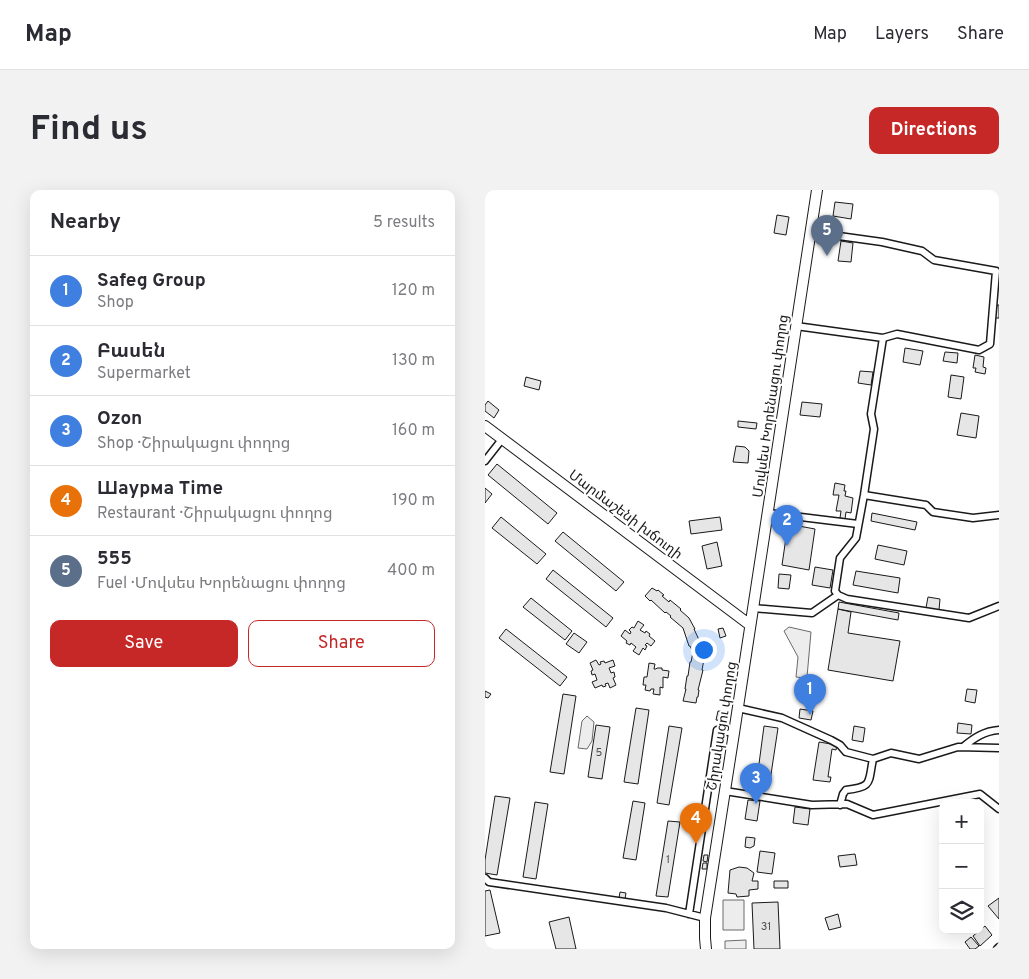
<!DOCTYPE html>
<html lang="en">
<head>
<meta charset="utf-8">
<style>
	body { margin:0; font-family:Overpass,"Noto Sans Armenian",sans-serif; background:#f2f2f3; color:#2b2b33 }
	.controls { position:absolute; right:15px; bottom:15px; display:grid; overflow:hidden; border-radius:10px; box-shadow:0 5px 20px #0002 }
	.controls button { width:45px; height:45px; display:grid; place-items:center; padding:0; border:0; border-bottom:1px solid #e1e1e2; background:#fff; color:#2b2b33; font:25px sans-serif }
	.you { position:absolute; left:218px; top:459px; width:18px; height:18px; margin:-12px; border:4px solid #fff; border-radius:50%; background:#1a73e8; box-shadow:0 0 0 8px #1a73e833 }
	.badge { display:grid; place-items:center; width:32px; height:32px; border-radius:50%; background:#c62828; color:#fff; font-size:16px; font-weight:700 }
	.pin { position:absolute; translate:-50% -41px; filter:drop-shadow(0 1px 2px #0008) }
	.pin::after { content:''; position:absolute; top:26px; width:18px; height:15px; background:inherit; clip-path:polygon(0 0,100% 0,50% 100%) }
	.list { margin:0; padding:0; list-style:none }
	h2 { display:flex; justify-content:space-between; align-items:center; height:65px; margin:0; padding:0 20px; font-size:21px }
	h2 small { font-size:16px; font-weight:400; color:#7c7c81 }
	.list li { display:grid; grid-template-columns:32px 1fr auto; gap:15px; align-items:center; box-sizing:border-box; height:70px; padding:0 20px; border-top:1px solid #e1e1e2 }
	.list b { display:block; font-size:19px; white-space:nowrap }
	.list p { margin:0; font-size:16px; white-space:nowrap; color:#7c7c81 }
	.list em { font-size:16px; font-style:normal; color:#7c7c81 }
	.actions { display:flex; gap:10px; padding:15px 20px }
	.actions a { flex:1; padding:11px 0; border:1px solid #c62828; border-radius:10px; text-align:center; font-size:18px; color:#c62828 }
	.actions .main { background:#c62828; color:#fff }
	.icon { flex:none; width:28px; height:28px; fill:none; stroke:currentColor; stroke-width:2; stroke-linecap:round; stroke-linejoin:round }
	.map { position:relative; flex:none; width:514px; height:759px; overflow:hidden; border-radius:10px }
	header { display:flex; align-items:center; gap:30px; box-sizing:border-box; height:70px; padding:0 25px; background:#fff; border-bottom:1px solid #e1e1e2 }
	header strong { font-size:24px }
	nav { display:flex; gap:28px; margin-inline-start:auto; font-size:18px }
	.intro { display:flex; align-items:center; justify-content:space-between; box-sizing:border-box; height:120px; padding:0 30px }
	h1 { margin:0; font-size:35px }
	.button { padding:12px 22px; border-radius:10px; background:#c62828; color:#fff; font-size:18px; font-weight:700 }
	main { display:flex; gap:30px; padding:0 30px }
	aside { flex:1; background:#fff; border-radius:10px; box-shadow:0 5px 20px #0002 }
	.map>svg:first-child { display:block }
	.built { fill:#ededed; stroke:#6a6a6a }
	.building { fill:#e6e6e6; stroke:#1a1a1a }
	.lines { fill:none; stroke-linecap:round; stroke-linejoin:round }
	.minor-casing { stroke:#1a1a1a; stroke-width:9 }
	.primary-casing { stroke:#1a1a1a; stroke-width:12 }
	.minor { stroke:#fff; stroke-width:6 }
	.primary { stroke:#fff; stroke-width:10 }
	.labels { text-anchor:middle; stroke-width:4; stroke-linejoin:round; paint-order:stroke }
	.number-label { font-size:11px; fill:#4d4d4d }
	.street-label { font-size:14px; fill:#1a1a1a; stroke:#fff }
</style>
</head>
<body>
<header>
<strong>Map</strong>
<nav><a>Map</a><a>Layers</a><a>Share</a></nav>
</header>
<div class="intro"><h1>Find us</h1><a class="button">Directions</a></div>
<main>
<aside>
<h2>Nearby<small>5 results</small></h2>
<ul class="list">
<li><span class="badge" style="background:#3f7fe0">1</span><div><b>Safeg Group</b><p>Shop</p></div><em>120 m</em></li>
<li><span class="badge" style="background:#3f7fe0">2</span><div><b>Բասեն</b><p>Supermarket</p></div><em>130 m</em></li>
<li><span class="badge" style="background:#3f7fe0">3</span><div><b>Ozon</b><p>Shop · Շիրակացու փողոց</p></div><em>160 m</em></li>
<li><span class="badge" style="background:#e8710a">4</span><div><b>Шаурма Time</b><p>Restaurant · Շիրակացու փողոց</p></div><em>190 m</em></li>
<li><span class="badge" style="background:#5c6f8a">5</span><div><b>555</b><p>Fuel · Մովսես Խորենացու փողոց</p></div><em>400 m</em></li>
</ul>
<div class="actions"><a class="main">Save</a><a>Share</a></div>
</aside>
<div class="map">
<svg width="514" height="759" viewBox="0 0 514 759">
	<rect width="100%" height="100%" fill="#fff"/>
	<path class="built" d="M304 437 326 442 322 487 319 488 311 487 313 467 299 441Z
		M102 526 109 532 107 551 102 559 93 558 97 531Z
		M238 710H259V740H238Z
		M261 750V759H240V751Z"/>
	<path class="building" d="M350 12 368 14 366 29 348 26Z
		M292 25 304 27 301 45 289 43Z
		M356 51 368 53 366 72 353 71Z
		M512 115H514V128H510Z
		M420 158 438 161 435 175 418 172Z
		M460 162 473 163 472 173 458 171Z
		M490 165 499 167 498 177 501 178 500 184 490 182 491 178H488Z
		M375 181 388 182 386 195 373 193Z
		M466 185 479 187 476 209 463 207Z
		M41 187 56 191 54 200 39 196Z
		M3 211 14 220 9 228 0 221V215Z
		M317 212 337 214 335 227 315 225Z
		M476 223 494 226 491 248 472 245Z
		M253 231 272 233 271 239 253 237Z
		M251 256 260 257 264 261 263 273 248 272Z
		M12 274 72 323 63 334 3 285Z
		M350 293 360 295 359 301H361L360 306 368 308 366 323 361 322 360 329 355 328 356 321H351L354 305H348Z
		M0 298 7 304 0 313Z
		M387 323 432 332 430 340 386 331Z
		M16 327 61 364 52 374 7 338Z
		M235 327 237 340 206 344 204 331Z
		M303 334 330 339 324 380 297 375Z
		M78 342 139 392 131 401 70 351Z
		M232 352 237 376 222 379 217 356Z
		M393 355 422 361 419 375 390 369Z
		M330 377 348 380 345 398 327 395Z
		M68 380 128 428 121 437 61 389Z
		M371 381 415 388 413 403 368 395Z
		M294 384 306 385 304 399 293 398Z
		M167 398 172 401 173 400 179 405 177 406 184 412 185 410 196 419 195 420 204 428 210 439H209L215 452 216 451 219 458H217L220 464 217 480H218L213 500H214L213 507H212L211 513 198 511 201 499H200L202 486H203L205 472H206L208 462 205 456H204L198 438 185 427 186 426 181 422 180 423 166 410 165 411 160 406Z
		M443 407 455 409 454 420 441 418Z
		M46 408 87 441 80 450 38 417Z
		M354 412 414 423 413 430 353 419Z
		M353 419 366 422 363 443 415 451 408 491 343 480Z
		M153 431 159 435 155 440 160 443 161 441 165 444 164 446 170 451 166 456 162 453 160 455 162 456 160 460 158 458 154 465 148 461 151 457 146 453 145 455 141 453 142 451 136 446 140 440 145 444 146 442 144 440 147 437 149 438Z
		M238 438 241 446 235 448 233 439Z
		M21 439 82 487 75 496 14 448Z
		M89 443 102 452 94 463 81 454Z
		M111 470 114 475 116 474 115 472 119 471 120 473 128 470 130 476 124 478 126 483 129 482 130 487 128 488 131 495 125 498 123 493 120 494 121 496 118 497 117 495 110 498 107 492 112 490 110 484 107 485 106 481 108 480 105 473Z
		M164 473 170 474 169 479H171L172 478H177V480L184 481 183 488 178 487V498L175 497V505L168 504 169 499H166L165 501 160 500 161 495H158L159 487H162Z
		M482 499 492 500 490 513 480 511Z
		M0 501 6 504 3 508 0 507Z
		M78 504 91 506 79 584 65 582Z
		M151 518 164 520 153 594 139 592Z
		M315 519 328 521 326 530 314 528Z
		M233 521 242 522 241 531 231 530Z
		M473 533 487 535 486 544 472 543Z
		M111 535 125 537 117 589 103 587Z
		M184 536 197 538 184 615 172 613Z
		M279 536 293 538 285 591 272 589Z
		M369 536 380 538 378 552 367 550Z
		M334 552 352 555 351 560 347 559 343 587H346L345 592 328 590Z
		M10 606 25 608 12 685 0 683V670Z
		M263 610 275 611 272 631 260 629Z
		M148 611 160 613 151 670 138 668Z
		M50 612 63 614 51 689 38 687Z
		M310 617 325 619 323 635 308 633Z
		M204 620H209L208 626 203 625Z
		M183 631 195 632 183 707 171 706Z
		M261 647 270 648 269 656 265 658 260 657Z
		M275 661 290 663 287 684 272 682Z
		M370 664 372 675 355 677 353 666Z
		M219 665H223L222 672 218 671Z
		M218 673H222V679H217Z
		M254 677 262 678 269 683 267 691H273V699L264 700V706L252 707 251 704 243 703 245 680Z
		M289 691H303V698H289Z
		M5 700 15 743 0 746V701Z
		M135 702 141 703 140 709 134 708Z
		M514 708V729L503 716Z
		M293 712 295 759H269L267 713Z
		M353 724 356 737 344 740 340 728Z
		M84 727 91 759H71L64 732Z
		M500 736 507 745 495 756 488 746Z
		M486 747 494 756 490 759H485L480 752Z"/>
	<g class="lines">
		<defs>
			<path id="minor" d="M311 136 398 148 412 144 494 160 505 154 511 81 449 70 437 61 397 52 325 42
				M398 148 386 224 389 239 379 305 371 348 355 368 350 401 353 405 362 409 484 428 514 416
				M0 271 18 248
				M379 305 441 315 448 322 488 328 514 325
				M283 323 373 334
				M268 418 327 423 353 405
				M253 518 297 528 346 550 355 555 361 562 388 569 406 563 434 569 473 557 514 558
				M478 557C489 548 499 541 514 540
				M240 601 327 615 362 614 388 625 495 604 514 619
				M355 615 358 604 361 600C388 597 383 593 388 569
				M0 688 4 692 181 718 220 728
				M204 724 232 540 249 543
				M512 759 514 757"/>
			<path id="primary" d="M0 236 265 435
				M221 759 220 748V728L249 543 332 0"/>
		</defs>
		<use href="#minor" class="minor-casing"/>
		<use href="#primary" class="primary-casing"/>
		<use href="#minor" class="minor"/>
		<use href="#primary" class="primary"/>
	</g>
	<g class="labels">
		<g class="number-label">
			<text x="114" y="566">5</text>
			<text x="183" y="673">1</text>
			<text x="281" y="740">31</text>
		</g>
		<g class="street-label">
			<text transform="translate(285 216) rotate(-82)" y="5">Մովսես Խորենացու փողոց</text>
			<text transform="translate(141 324) rotate(37)" y="5">Մարմաշենի խճուղի</text>
			<text transform="translate(236 536) rotate(-81)" y="5">Շիրակացու փողոց</text>
		</g>
	</g>
</svg>
<div class="controls">
<button>+</button>
<button>−</button>
<button><svg class="icon" aria-label="layers" viewBox="0 0 24 24"><path d="M12 4l9 5-9 5-9-5zM3 14l9 5 9-5"/></svg></button>
</div>
<div class="you"></div>
<div class="pin badge" style="left:325px;top:525px;background:#3f7fe0">1</div>
<div class="pin badge" style="left:302px;top:356px;background:#3f7fe0">2</div>
<div class="pin badge" style="left:271px;top:614px;background:#3f7fe0">3</div>
<div class="pin badge" style="left:211px;top:654px;background:#e8710a">4</div>
<div class="pin badge" style="left:342px;top:66px;background:#5c6f8a">5</div>
</div>
</main>
</body>
</html>
